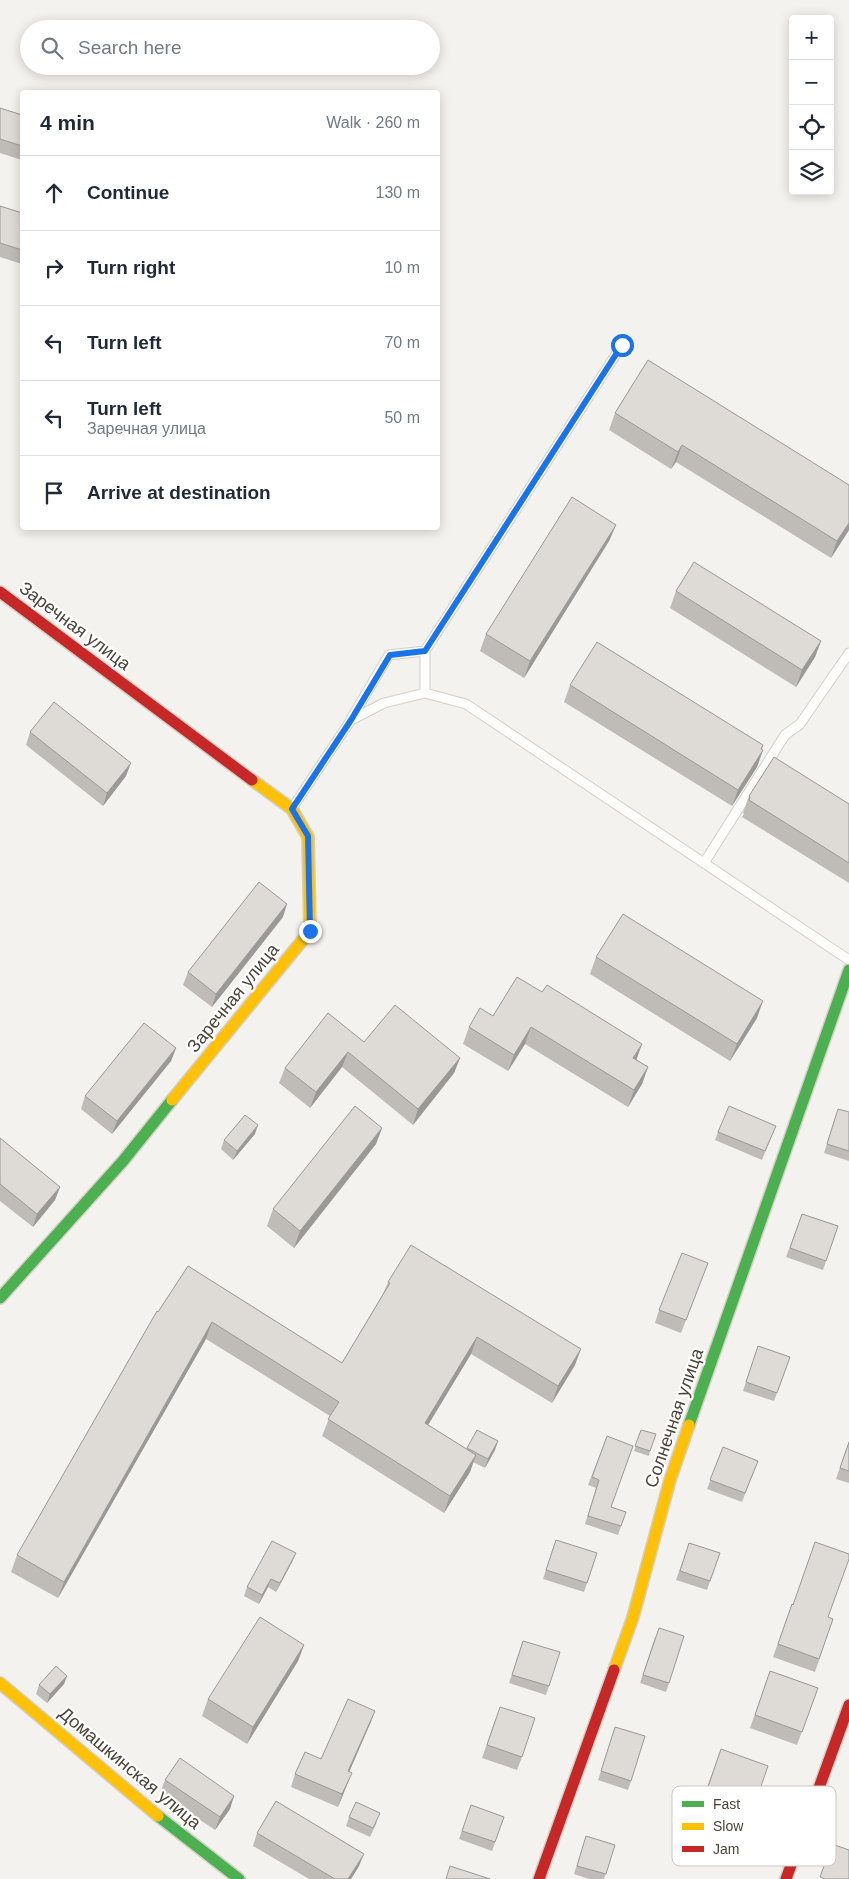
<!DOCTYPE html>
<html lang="en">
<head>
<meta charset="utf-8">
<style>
	body { margin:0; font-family:Helvetica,sans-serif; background:#f6f6f7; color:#1f2937 }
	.controls { position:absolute; right:15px; top:15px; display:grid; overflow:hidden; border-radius:5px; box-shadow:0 2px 12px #0003 }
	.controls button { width:45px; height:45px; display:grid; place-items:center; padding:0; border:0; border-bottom:1px solid #e0e1e3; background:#fff; color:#1f2937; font:25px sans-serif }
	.stop { position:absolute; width:15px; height:15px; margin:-11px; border:4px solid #1a73e8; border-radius:50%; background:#fff }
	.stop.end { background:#1a73e8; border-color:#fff; box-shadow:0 1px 5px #0008 }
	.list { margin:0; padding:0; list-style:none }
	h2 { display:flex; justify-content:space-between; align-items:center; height:65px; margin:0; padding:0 20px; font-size:21px }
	h2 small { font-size:16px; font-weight:400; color:#747a83 }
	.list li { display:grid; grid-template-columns:32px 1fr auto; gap:15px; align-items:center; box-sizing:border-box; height:75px; padding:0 20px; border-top:1px solid #e0e1e3 }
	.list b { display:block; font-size:19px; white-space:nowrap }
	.list p { margin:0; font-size:16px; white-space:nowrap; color:#747a83 }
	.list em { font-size:16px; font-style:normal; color:#747a83 }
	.icon { flex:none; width:28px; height:28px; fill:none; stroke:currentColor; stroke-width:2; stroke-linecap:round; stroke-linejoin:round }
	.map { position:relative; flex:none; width:849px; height:1879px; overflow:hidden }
	.search { position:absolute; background:#fff; box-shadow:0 2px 12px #0003; left:20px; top:20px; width:420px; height:55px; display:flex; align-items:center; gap:12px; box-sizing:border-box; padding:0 18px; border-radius:28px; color:#747a83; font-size:19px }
	.panel { position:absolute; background:#fff; box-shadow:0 2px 12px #0003; left:20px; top:90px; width:420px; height:440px; border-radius:5px }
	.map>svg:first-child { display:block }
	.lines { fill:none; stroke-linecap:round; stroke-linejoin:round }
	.lane-casing { stroke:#d2d0cb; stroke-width:11 }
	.fast-casing { stroke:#d3cfc5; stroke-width:14 }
	.slow-casing { stroke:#d3cfc5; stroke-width:14 }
	.jam-casing { stroke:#d3cfc5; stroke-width:14 }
	.lane { stroke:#fdfdfc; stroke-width:9 }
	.fast { stroke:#4caf50; stroke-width:11 }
	.slow { stroke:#ffc107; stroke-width:11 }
	.jam { stroke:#c62828; stroke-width:11 }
	.wall { fill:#bfbcb8 }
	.shaded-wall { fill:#9b9996 }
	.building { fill:#dedbd6; stroke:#9b9996 }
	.route { stroke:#1a73e8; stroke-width:6 }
	.labels { text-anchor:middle; stroke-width:4.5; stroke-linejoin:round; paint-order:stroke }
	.street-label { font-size:18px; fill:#4b4439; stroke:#fff }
	.key { fill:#fff; stroke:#c9c7c4; stroke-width:1 }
	.key-label { font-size:14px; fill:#4b4439 }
</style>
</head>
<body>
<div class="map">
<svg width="849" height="1879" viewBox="0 0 849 1879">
	<rect width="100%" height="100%" fill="#f4f2ee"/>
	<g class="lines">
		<defs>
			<path id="lane" d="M425 693V651L622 345
				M351 719 389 655 425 651
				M293 807 351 720 384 703 425 693 466 704 849 960
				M704 863 785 735 800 724 849 653"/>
			<path id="fast" d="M0 1298 123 1161 172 1100
				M689 1425 849 970
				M158 1816 239 1879"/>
			<path id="slow" d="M172 1100 310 931 308 837 292 809 252 780
				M614 1670 633 1617 670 1480 689 1425
				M0 1683 158 1816"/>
			<path id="jam" d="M0 592 252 780
				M539 1879 614 1670
				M786 1879 849 1705"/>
		</defs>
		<use href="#lane" class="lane-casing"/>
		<use href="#fast" class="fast-casing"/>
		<use href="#slow" class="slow-casing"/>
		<use href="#jam" class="jam-casing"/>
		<use href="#lane" class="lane"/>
		<use href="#fast" class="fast"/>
		<use href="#slow" class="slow"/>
		<use href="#jam" class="jam"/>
	</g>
	<path class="wall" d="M0 108 22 115V160L0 153Z
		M0 206 22 213V264L0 257Z
		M648 360 849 530 831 558 676 462 671 469 609 430 615 413Z
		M616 525 609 541 524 678 480 651 486 634Z
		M676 591 821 641 815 657 796 687 670 608Z
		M570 685 763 745 762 749 763 750 757 767 732 806 564 702Z
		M30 732 126 776 103 806 26 745Z
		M749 796 849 804V883L742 817 744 814 743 813Z
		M283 917 212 1007 183 985 188 972Z
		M596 957 757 1018 730 1061 590 974Z
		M493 1016 636 1059 648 1067 642 1084 628 1107 525 1044 508 1071 463 1044 469 1027Z
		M364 1042 460 1058 454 1073 413 1125 342 1067 310 1108 279 1083 285 1068Z
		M176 1048 171 1061 112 1134 81 1109 85 1096Z
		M849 1112V1161L824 1153 835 1118Z
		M776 1126 762 1160 715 1140 718 1132Z
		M382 1128 376 1144 294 1248 267 1226 273 1209Z
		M255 1134 233 1160 221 1149 224 1140Z
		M0 1138 60 1187 55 1200 33 1227 0 1201Z
		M802 1214 838 1226 823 1270 786 1257Z
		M708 1263 681 1333 655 1323 659 1310Z
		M188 1266 342 1363 383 1294 388 1282 575 1365 552 1403 471 1354 428 1425 467 1449 477 1430 495 1450 485 1468 473 1462 470 1472 444 1513 322 1436 330 1416 206 1339 58 1598 11 1572 17 1555 158 1312Z
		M758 1346 790 1357 774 1401 743 1391Z
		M641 1430 650 1451 649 1456 634 1451Z
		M607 1436 611 1507 626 1512 618 1535 585 1524 596 1488 588 1485Z
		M849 1441V1483L836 1479Z
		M723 1447 758 1461 742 1502 707 1489Z
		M689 1543 720 1553 707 1590 676 1580Z
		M553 1548 597 1553 584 1592 543 1579Z
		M296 1553 292 1562 276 1592 268 1587 259 1604 244 1596 247 1587Z
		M792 1604 833 1619 815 1672 773 1657Z
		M655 1637 669 1683 666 1692 640 1683Z
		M523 1641 549 1686 546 1695 509 1683Z
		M304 1645 298 1661 247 1744 202 1716 208 1699Z
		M770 1671 818 1688 797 1745 750 1728Z
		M67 1676 64 1684 47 1703 36 1694 39 1685Z
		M375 1711 370 1724 349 1771 347 1785 338 1807 291 1787 295 1774 321 1759Z
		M495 1720 522 1757 517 1770 482 1758Z
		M615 1727 631 1781 628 1790 598 1780Z
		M721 1749 751 1815 756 1817 741 1859 709 1848 723 1805 703 1798Z
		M165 1780 230 1809 215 1830 160 1793Z
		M471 1805 504 1817 492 1851 459 1839Z
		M349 1817 377 1822 370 1837 346 1826Z
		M257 1833 359 1866 351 1879H309L253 1846Z
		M586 1836 615 1845 604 1879H589L574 1874Z"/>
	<path class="shaded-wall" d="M682 445 676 462 671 469 678 452Z
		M849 523V530L831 558 837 541Z
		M616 525 609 541 524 678 530 661Z
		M821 641 815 657 796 687 802 670Z
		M763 745 759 757 763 750 757 767 732 806 738 790Z
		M131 763 126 776 103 806 107 793Z
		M287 904 283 917 212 1007 216 994Z
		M763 1001 757 1018 730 1061 737 1044Z
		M531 1027 525 1044 508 1071 514 1055Z
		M642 1044 636 1061 633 1058Z
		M176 1048 171 1061 112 1134 117 1121Z
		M348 1052 342 1067 310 1108 316 1092Z
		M460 1058 454 1073 413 1125 418 1109Z
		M648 1067 642 1084 628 1107 634 1090Z
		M258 1125 255 1134 233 1160 237 1151Z
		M382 1128 376 1144 294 1248 300 1231Z
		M60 1187 55 1200 33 1227 37 1214Z
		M212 1322 206 1339 58 1598 64 1582Z
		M477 1337 471 1354 419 1440 425 1423Z
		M581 1349 575 1365 552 1403 558 1386Z
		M498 1441 495 1450 485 1468 488 1459Z
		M476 1455 470 1472 444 1513 450 1496Z
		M296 1553 292 1562 276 1592 280 1583Z
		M271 1579 268 1587 259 1604 262 1595Z
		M304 1645 298 1661 247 1744 253 1727Z
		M67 1676 64 1684 47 1703 50 1694Z
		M375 1711 370 1724 344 1784 348 1771Z
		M352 1773 347 1785 338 1807 342 1794Z
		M234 1796 230 1809 215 1830 220 1817Z
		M364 1854 359 1866 351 1879H348Z"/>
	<path class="building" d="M0 108 22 115V146L0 139Z
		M0 206 22 213V250L0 243Z
		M648 360 849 485V523L837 541 682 445 678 452 615 413Z
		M572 497 616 525 530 661 486 634Z
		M694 562 821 641 802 670 676 591Z
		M597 642 763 745 761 749 763 750 738 790 570 685Z
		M54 702 131 763 107 793 30 732Z
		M774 757 849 804V863L749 800 750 797 749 796Z
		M259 882 287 904 216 994 188 972Z
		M623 914 763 1001 737 1044 596 957Z
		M517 977 542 992 547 985 642 1044 633 1058 648 1067 634 1090 531 1027 514 1055 469 1027 480 1008 493 1016Z
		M395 1005 460 1058 418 1109 348 1052 316 1092 285 1068 328 1013 364 1042Z
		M144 1023 176 1048 117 1121 85 1096Z
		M355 1106 382 1128 300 1231 273 1209Z
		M729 1106 776 1126 765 1151 718 1132Z
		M838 1109 849 1112V1151L827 1144Z
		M245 1115 258 1125 237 1151 224 1140Z
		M0 1138 60 1187 37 1214 0 1184Z
		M802 1214 838 1226 826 1261 790 1248Z
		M411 1245 581 1349 558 1386 477 1337 425 1423 476 1455 450 1496 328 1419 339 1402 212 1322 64 1582 17 1555 157 1311 158 1312 188 1266 342 1363 390 1283 388 1282Z
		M682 1253 708 1263 686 1320 659 1310Z
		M758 1346 790 1357 777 1393 746 1382Z
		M477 1430 498 1441 488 1459 467 1448Z
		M641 1430 656 1434 650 1451 635 1446Z
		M607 1436 633 1446 611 1507 626 1512 621 1526 588 1516 599 1480 592 1477Z
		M849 1442V1471L840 1468Z
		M723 1447 758 1461 745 1493 710 1480Z
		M556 1540 597 1553 587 1583 546 1570Z
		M272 1541 296 1553 280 1583 271 1579 262 1595 247 1587Z
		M815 1542 849 1554V1559L828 1617 833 1619 819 1659 778 1644 792 1604 793 1605Z
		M689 1543 720 1553 710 1581 680 1571Z
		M260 1617 304 1645 253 1727 208 1699Z
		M659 1628 684 1636 669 1683 643 1675Z
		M523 1641 560 1652 549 1686 512 1675Z
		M56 1666 67 1676 50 1694 39 1685Z
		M770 1671 818 1688 802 1732 755 1715Z
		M348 1699 375 1711 348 1771 352 1773 342 1794 295 1774 305 1752 321 1759Z
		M500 1707 535 1718 522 1757 487 1745Z
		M615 1727 645 1736 631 1781 601 1771Z
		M721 1749 768 1766 751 1815 756 1817 745 1848 713 1836 728 1794 708 1787Z
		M180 1758 234 1796 220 1817 165 1780Z
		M276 1801 364 1854 348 1879H335L257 1833Z
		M356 1802 380 1813 373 1828 349 1817Z
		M471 1805 504 1817 495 1842 462 1831Z
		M586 1836 615 1845 606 1874 577 1866Z
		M832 1844 849 1850V1879H825L820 1877Z
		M450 1866 490 1879H446Z"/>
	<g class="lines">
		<path class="route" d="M310 931 308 836 292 809 351 720 390 655 425 651 622 345"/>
	</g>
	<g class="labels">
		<g class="street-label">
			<text transform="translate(75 626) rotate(37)" y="6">Заречная улица</text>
			<text transform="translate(233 998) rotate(-51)" y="6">Заречная улица</text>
			<text transform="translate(674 1418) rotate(-71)" y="6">Солнечная улица</text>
			<text transform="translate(130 1768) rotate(40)" y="6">Домашкинская улица</text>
		</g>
	</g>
	<rect x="672" y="1786" width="164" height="80" rx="8" class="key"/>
	<rect x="682" y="1801" width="22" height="6" fill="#4caf50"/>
	<rect x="682" y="1823" width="22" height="7" fill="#ffc107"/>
	<rect x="682" y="1846" width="22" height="6" fill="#c62828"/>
	<g class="key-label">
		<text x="713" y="1809">Fast</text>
		<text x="713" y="1831">Slow</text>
		<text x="713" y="1854">Jam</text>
	</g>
</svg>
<div class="controls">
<button>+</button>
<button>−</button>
<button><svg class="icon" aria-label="locate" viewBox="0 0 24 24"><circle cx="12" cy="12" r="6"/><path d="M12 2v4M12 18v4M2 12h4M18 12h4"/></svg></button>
<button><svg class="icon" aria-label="layers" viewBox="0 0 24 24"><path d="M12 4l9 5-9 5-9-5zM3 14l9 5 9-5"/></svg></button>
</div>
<div class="stop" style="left:622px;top:345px"></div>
<div class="stop end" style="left:310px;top:931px"></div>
<div class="search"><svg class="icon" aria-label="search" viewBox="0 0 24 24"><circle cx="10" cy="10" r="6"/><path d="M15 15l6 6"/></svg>Search here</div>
<section class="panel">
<h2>4 min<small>Walk · 260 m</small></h2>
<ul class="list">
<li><svg class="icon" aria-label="ahead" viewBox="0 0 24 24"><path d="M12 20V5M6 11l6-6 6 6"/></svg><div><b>Continue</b></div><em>130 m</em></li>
<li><svg class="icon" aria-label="right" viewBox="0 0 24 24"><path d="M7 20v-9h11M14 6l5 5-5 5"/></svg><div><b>Turn right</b></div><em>10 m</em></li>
<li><svg class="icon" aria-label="left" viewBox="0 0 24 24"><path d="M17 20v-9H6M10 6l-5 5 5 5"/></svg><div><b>Turn left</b></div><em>70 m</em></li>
<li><svg class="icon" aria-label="left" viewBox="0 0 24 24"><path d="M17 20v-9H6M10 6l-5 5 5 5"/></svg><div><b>Turn left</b><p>Заречная улица</p></div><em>50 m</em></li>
<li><svg class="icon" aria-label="arrive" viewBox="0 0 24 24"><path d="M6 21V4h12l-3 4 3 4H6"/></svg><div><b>Arrive at destination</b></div></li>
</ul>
</section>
</div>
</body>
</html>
